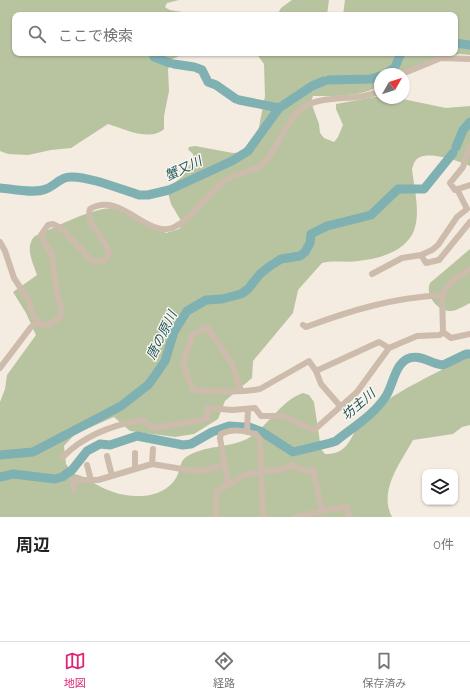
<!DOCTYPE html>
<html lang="ja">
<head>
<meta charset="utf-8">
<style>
	body { margin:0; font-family:Raleway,"Noto Sans JP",sans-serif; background:#f2f2f2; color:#202124 }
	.controls { position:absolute; right:12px; bottom:12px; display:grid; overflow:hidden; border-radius:8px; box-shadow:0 1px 3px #0004 }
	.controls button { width:36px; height:36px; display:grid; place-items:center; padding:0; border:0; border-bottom:1px solid #e0e0e0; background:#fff; color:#202124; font:20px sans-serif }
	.compass { position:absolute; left:374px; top:68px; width:36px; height:36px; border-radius:50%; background:#fff; box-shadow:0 1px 3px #0004; rotate:51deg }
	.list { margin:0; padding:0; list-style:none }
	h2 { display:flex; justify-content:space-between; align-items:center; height:52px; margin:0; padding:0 16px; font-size:17px }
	h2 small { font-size:13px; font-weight:400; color:#757577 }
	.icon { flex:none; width:22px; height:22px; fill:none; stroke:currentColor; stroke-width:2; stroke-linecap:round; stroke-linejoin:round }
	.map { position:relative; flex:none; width:470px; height:517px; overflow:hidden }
	.search { position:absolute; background:#fff; box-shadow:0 1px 3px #0004; left:12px; right:12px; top:12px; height:44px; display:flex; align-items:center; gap:10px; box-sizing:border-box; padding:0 14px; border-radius:8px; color:#757577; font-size:15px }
	.sheet { height:124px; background:#fff }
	nav { display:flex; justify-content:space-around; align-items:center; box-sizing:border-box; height:56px; border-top:1px solid #e0e0e0; background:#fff; font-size:11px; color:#757577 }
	nav a { display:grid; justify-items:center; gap:2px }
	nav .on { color:#db2777 }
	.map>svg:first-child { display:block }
	.green { fill:#b8c4a0 }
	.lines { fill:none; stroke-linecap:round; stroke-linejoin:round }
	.river { stroke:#7fb0b2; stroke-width:9 }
	.minor { stroke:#cdbbac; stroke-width:6 }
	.labels { text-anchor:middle; stroke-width:3; stroke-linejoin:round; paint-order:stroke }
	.water-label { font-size:13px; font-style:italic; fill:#1f5a5e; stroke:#fbf5ee }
</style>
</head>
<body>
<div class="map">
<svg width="470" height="517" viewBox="0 0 470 517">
	<rect width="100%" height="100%" fill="#f4ebe1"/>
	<path class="green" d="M0 0H179L167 3 165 7C171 13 181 9 187 15H15V53H185L171 60 168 69 169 91 164 116V129C150 142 124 129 108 124L71 148 51 150 28 155 8 154 0 151Z
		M292 0H329L327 15H277L281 8Z
		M345 0H470V55L460 54 437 58 397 74H380V85C365 97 332 96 313 96L311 102 319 124 320 133 324 138 334 142 338 137 343 125 336 109V104L380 96V98H398L446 108 470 106V166C459 161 425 149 416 160 414 162 413 166 412 169 414 187 420 210 415 227 409 251 379 259 358 261 346 263 334 260 322 263L298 290 293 313 253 361 252 378 225 401 218 419 194 434 175 437 130 431 114 417 75 434 64 446 66 464 74 474C86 476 91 482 101 487 111 492 124 496 136 496 151 497 170 491 177 476 180 470 180 461 186 457 204 445 229 448 247 439 268 427 280 401 303 393L309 395 314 402 321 449 325 454C352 455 351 430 365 417 394 391 436 374 470 355V425L462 427 453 434 413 440C401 462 378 491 392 517H0V402L5 389 7 375 36 335 26 313 13 292 37 275C33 263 24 246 35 236 56 227 93 207 115 208L166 233 179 229 183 224 171 204 167 189 183 176 194 158 193 154 188 149 189 147 195 146 233 153 244 152 258 132 265 96 264 64 256 53H455V15H343Z
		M470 249V303C464 306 455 312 449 311 437 310 425 295 430 283Z"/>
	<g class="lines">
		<path class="river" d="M455 43 470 45
			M154 57 170 63
			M174 64 194 67
			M197 68 202 70 208 82 216 85 236 99
			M386 74 395 67 401 53
			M329 80 371 79 380 76
			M239 100 279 108
			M456 147 463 130 470 122
			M0 188C13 189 34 194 46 189 55 186 60 177 70 177 88 176 120 189 139 195H148L169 190 232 161 248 151 279 108 312 86 324 81
			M249 427 262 432 293 452 330 443 336 441C352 428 375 414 386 396 393 385 395 365 407 359 419 353 431 364 443 365L466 354H470
			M0 455 33 452 121 406 148 385 154 377 165 361 174 332 187 311 206 300 222 299 241 294 248 289 260 274 270 266 281 259 300 256 305 252 310 243 311 234 327 226 371 215 398 189H424L453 153
			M0 477 13 474 55 479 62 477 72 470 87 451 100 444 110 445 137 436 183 445 191 444 212 432 229 426 244 427"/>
		<path class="minor" d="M402 74 441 58 470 59
			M470 146 463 167 450 183 455 190 470 185
			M0 242 5 251 14 278 29 301 33 316 41 325H49L60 317 62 309 57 295 52 256 41 235 48 225 53 224 61 228 93 262 104 261 109 253C106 238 85 225 90 209 120 191 146 237 172 228 191 221 209 191 226 180 238 172 256 172 265 162 280 145 286 118 306 106 327 94 357 102 380 91
			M421 255 426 263 439 260 470 222
			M372 274 402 258 421 255 432 250 438 245 457 217 467 209 457 189
			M303 325 306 327C352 310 392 298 442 295
			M443 332 442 295 453 280 470 269
			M443 332 451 338 470 334
			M0 368 31 327 37 322
			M316 371 379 342 389 348
			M241 391 232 364 207 327 192 335 183 364 193 390C215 391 238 393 260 389L309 361 316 371 321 384 341 407
			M247 431 248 409
			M135 453V469
			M107 456 112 476
			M63 457C83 436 113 425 142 420L154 428 207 419V408L233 410 255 408 261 416H283L314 430 357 392 389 348 417 336 440 335 443 332
			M152 464 153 449
			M87 465 91 480
			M261 471 280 470 292 465 305 471 313 470 322 511 296 517
			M228 485 246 474 261 472
			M74 491 73 480H98L152 464 194 471 208 470 224 464
			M322 511 346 507 350 517
			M216 517V492L228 485 220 438 221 434C232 428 244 431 256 434L260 439 263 517"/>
	</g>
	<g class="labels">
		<g class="water-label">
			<text transform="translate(183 168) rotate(-25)" y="5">蟹又川</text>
			<text transform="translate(161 335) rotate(-64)" y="5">唐の原川</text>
			<text transform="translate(358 404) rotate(-41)" y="5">坊主川</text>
		</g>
	</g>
</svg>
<div class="controls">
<button><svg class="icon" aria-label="layers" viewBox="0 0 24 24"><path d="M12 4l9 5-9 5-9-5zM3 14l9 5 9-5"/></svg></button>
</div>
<svg class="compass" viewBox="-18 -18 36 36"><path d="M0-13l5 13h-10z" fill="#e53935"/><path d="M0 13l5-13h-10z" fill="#757577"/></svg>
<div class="search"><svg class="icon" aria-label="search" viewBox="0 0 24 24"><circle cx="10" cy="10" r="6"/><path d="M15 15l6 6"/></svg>ここで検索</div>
</div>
<section class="sheet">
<h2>周辺<small>0件</small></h2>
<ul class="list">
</ul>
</section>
<nav>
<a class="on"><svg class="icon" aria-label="map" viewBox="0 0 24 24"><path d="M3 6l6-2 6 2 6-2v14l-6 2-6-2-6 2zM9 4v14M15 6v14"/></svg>地図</a>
<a><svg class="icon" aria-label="directions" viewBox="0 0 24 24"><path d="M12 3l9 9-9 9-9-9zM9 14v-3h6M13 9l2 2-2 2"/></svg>経路</a>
<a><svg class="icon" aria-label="saved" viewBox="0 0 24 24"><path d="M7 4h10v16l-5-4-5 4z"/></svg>保存済み</a>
</nav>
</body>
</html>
